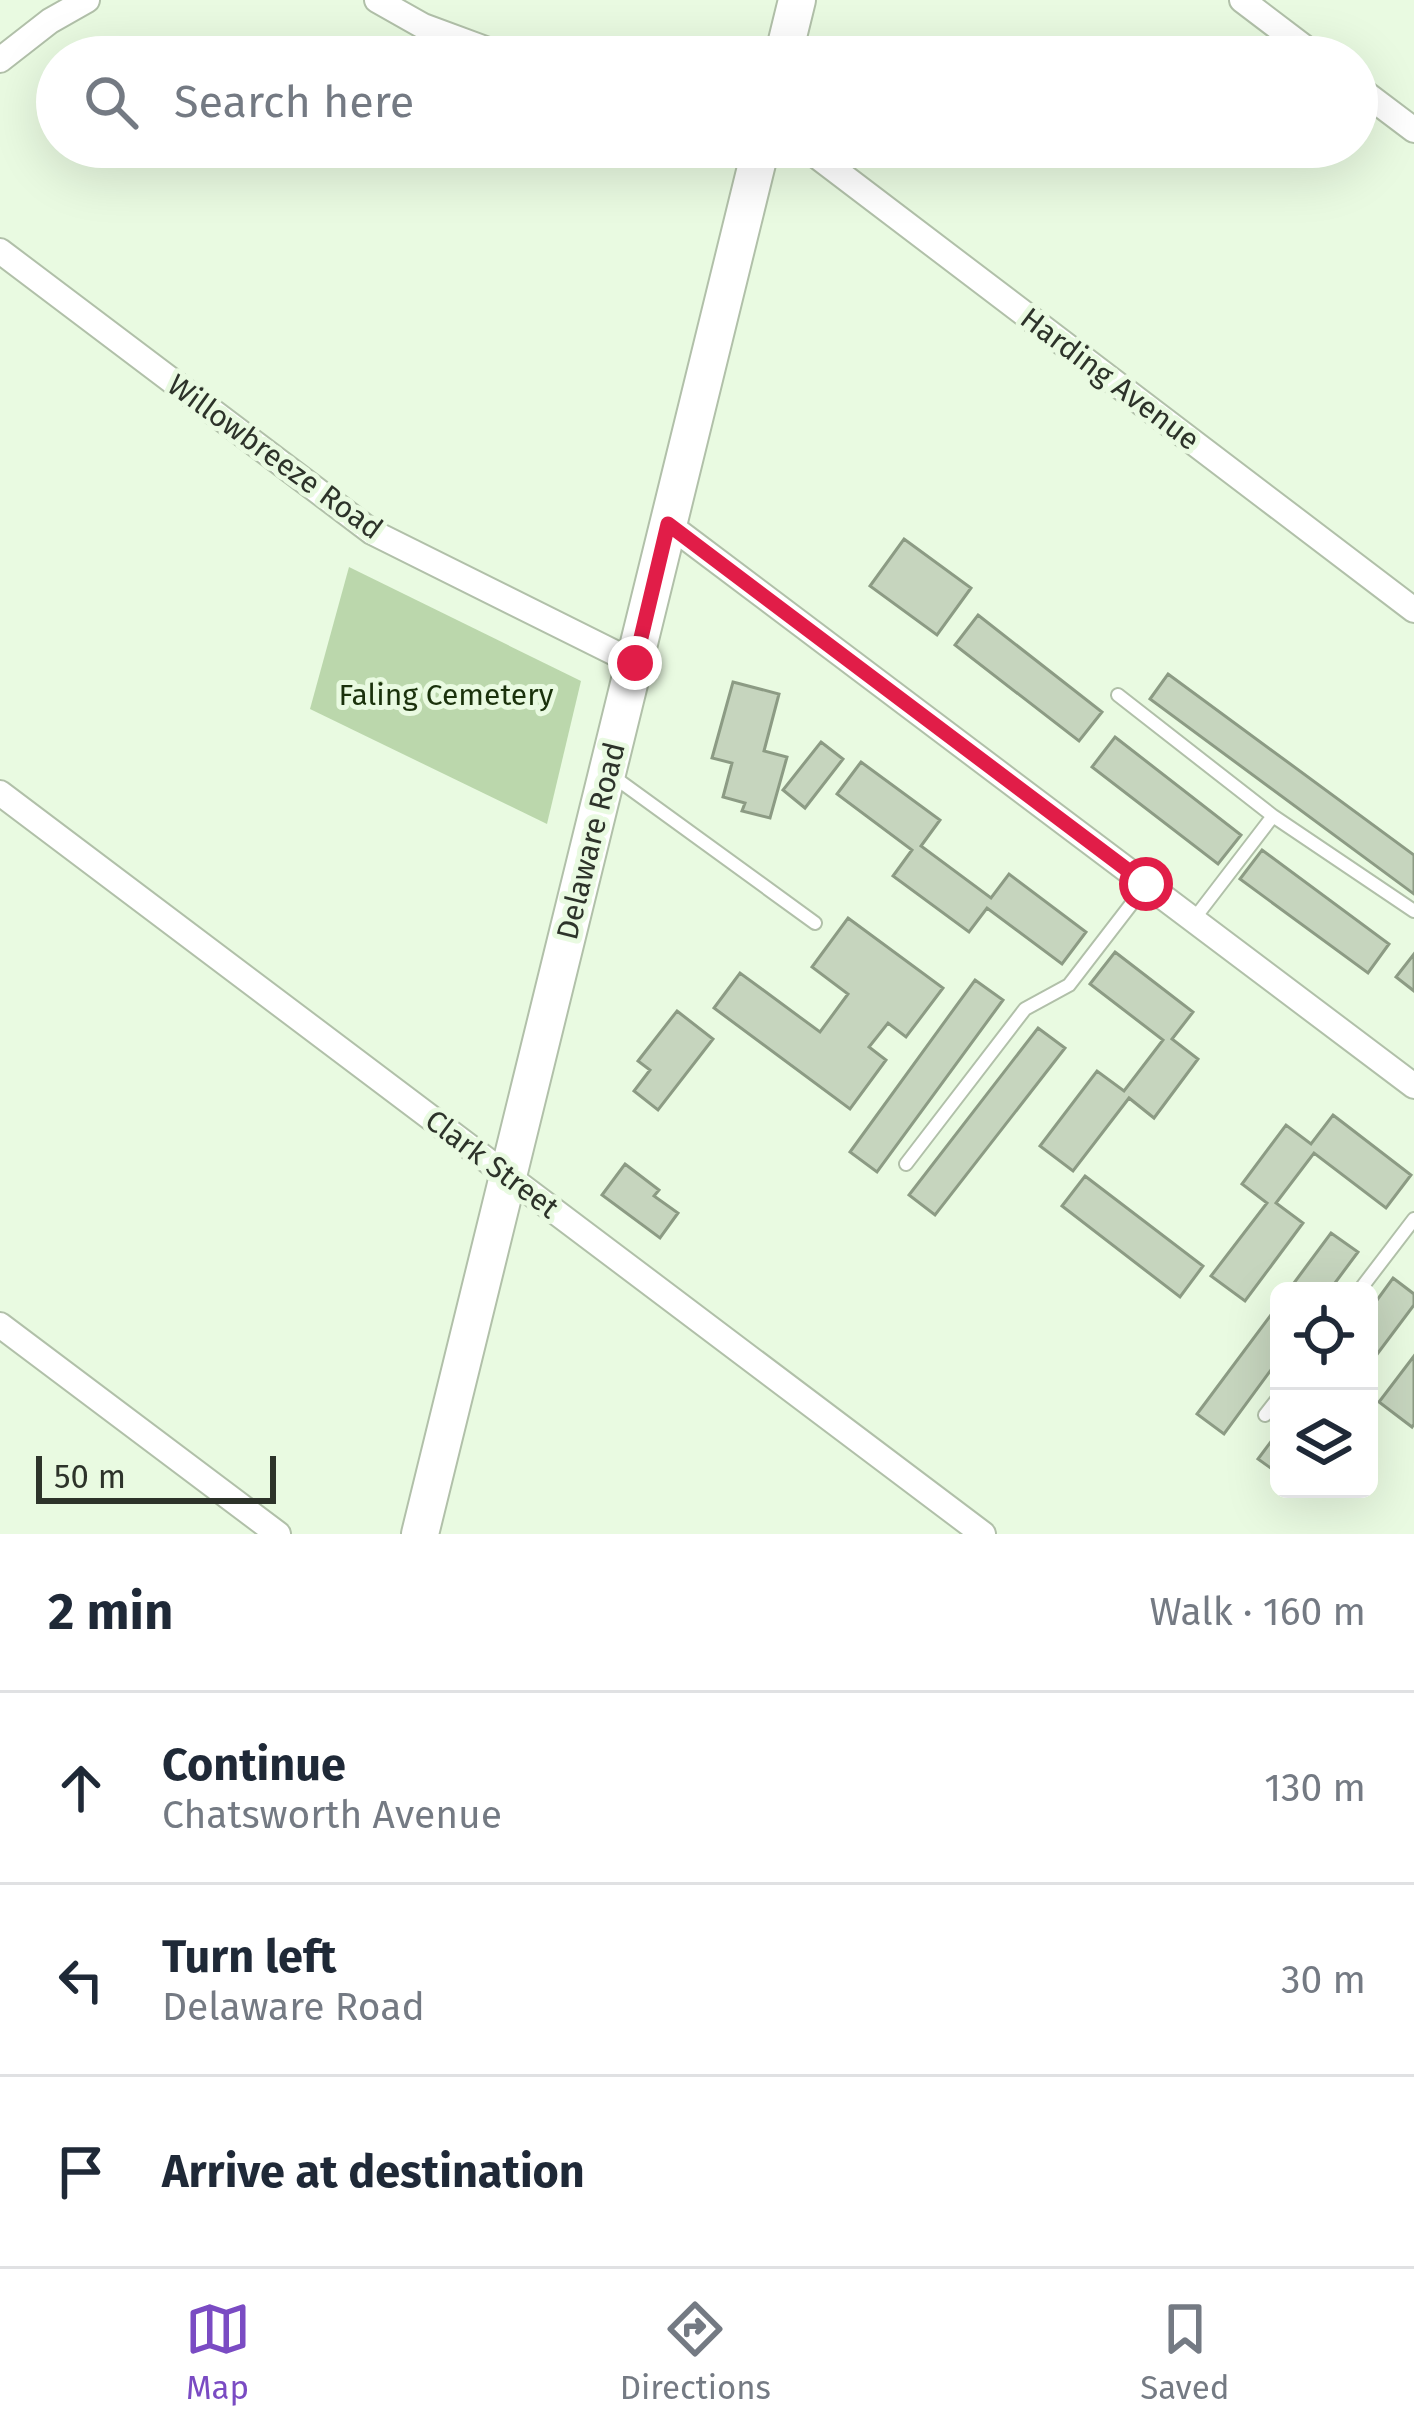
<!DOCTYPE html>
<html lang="en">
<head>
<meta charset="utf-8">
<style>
	body { margin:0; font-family:"Fira Sans",sans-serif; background:#f2f2f3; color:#1f2937 }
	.controls { position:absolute; right:36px; bottom:36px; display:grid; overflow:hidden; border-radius:18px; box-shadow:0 12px 48px #0002 }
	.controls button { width:108px; height:108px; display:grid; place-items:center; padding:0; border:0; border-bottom:3px solid #e0e1e3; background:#fff; color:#1f2937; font:60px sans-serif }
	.scale { position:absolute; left:36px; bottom:30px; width:240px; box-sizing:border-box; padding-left:12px; border:6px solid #2d332a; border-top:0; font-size:33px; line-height:42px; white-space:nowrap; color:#2d332a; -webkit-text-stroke:9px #e9fae1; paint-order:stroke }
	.stop { position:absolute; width:36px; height:36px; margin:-27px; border:9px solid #e11d48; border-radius:50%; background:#fff }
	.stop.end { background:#e11d48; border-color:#fff; box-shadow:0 3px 12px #0008 }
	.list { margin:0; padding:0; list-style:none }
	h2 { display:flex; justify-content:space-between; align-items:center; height:156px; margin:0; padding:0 48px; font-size:51px }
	h2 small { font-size:39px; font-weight:400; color:#747a83 }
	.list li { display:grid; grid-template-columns:78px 1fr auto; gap:36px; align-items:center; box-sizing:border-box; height:192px; padding:0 48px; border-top:3px solid #e0e1e3 }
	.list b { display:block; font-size:45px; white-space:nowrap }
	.list p { margin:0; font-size:39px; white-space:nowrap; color:#747a83 }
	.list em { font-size:39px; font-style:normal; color:#747a83 }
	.icon { flex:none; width:66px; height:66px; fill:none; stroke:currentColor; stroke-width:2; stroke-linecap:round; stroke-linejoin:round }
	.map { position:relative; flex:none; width:1414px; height:1534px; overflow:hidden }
	.search { position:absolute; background:#fff; box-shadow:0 12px 48px #0002; left:36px; right:36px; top:36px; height:132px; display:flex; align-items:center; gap:30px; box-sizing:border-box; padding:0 42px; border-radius:66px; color:#747a83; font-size:45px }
	.sheet { height:732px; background:#fff }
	nav { display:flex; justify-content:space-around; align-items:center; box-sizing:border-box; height:168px; border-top:3px solid #e0e1e3; background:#fff; font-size:33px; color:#747a83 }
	nav a { display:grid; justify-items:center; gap:6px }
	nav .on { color:#7a4bc3 }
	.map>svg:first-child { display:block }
	.green { fill:#bbd7ac }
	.building { fill:#c6d5be; stroke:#8c9b84; stroke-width:3 }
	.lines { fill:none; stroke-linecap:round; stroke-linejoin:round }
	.lane-casing { stroke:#b1c0a9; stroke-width:16 }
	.street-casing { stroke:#b1c0a9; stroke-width:28 }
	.secondary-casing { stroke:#b1c0a9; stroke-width:40 }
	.lane { stroke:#fff; stroke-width:12 }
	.street { stroke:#fff; stroke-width:24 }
	.secondary { stroke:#fff; stroke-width:36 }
	.route { stroke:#e11d48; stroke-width:15 }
	.labels { text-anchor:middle; stroke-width:10; stroke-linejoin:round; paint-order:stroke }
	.street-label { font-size:30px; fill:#2d332a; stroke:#e9fae1 }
	.park-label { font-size:30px; fill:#1a310b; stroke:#e9fae1 }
</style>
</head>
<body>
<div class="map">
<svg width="1414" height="1534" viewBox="0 0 1414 1534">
	<rect width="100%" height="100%" fill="#e9fae1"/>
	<path class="green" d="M349 567 581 681 547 824 310 709Z"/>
	<path class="building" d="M904 539 971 588 937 635 870 586Z
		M978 615 1102 712 1079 741 955 645Z
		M1168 674 1414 855V894L1150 699Z
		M733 682 779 694 764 751 787 757 770 818 742 811 745 803 723 797 732 763 712 758Z
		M1115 737 1241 835 1218 864 1092 767Z
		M821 742 843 759 805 808 783 790Z
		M861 762 940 820 921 846 991 898 1009 874 1086 932 1062 964 987 908 969 932 893 876 912 850 837 794Z
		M1262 850 1389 944 1368 973 1240 879Z
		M848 918 943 988 906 1037 888 1023 869 1047 886 1060 850 1109 714 1008 740 973 820 1032 848 994 812 967Z
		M1115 952 1193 1012 1172 1039 1198 1059 1154 1118 1129 1098 1073 1171 1040 1146 1097 1071 1124 1091 1163 1040 1090 984Z
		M1414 954V991L1396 977Z
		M975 980 1003 1000 877 1172 850 1152Z
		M677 1011 713 1039 658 1110 634 1091 650 1070 638 1061Z
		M1038 1028 1065 1048 935 1215 909 1195Z
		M1333 1115 1411 1175 1386 1208 1314 1153 1276 1203 1303 1223 1245 1301 1211 1276 1267 1203 1242 1184 1286 1125 1311 1144Z
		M625 1164 659 1190 654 1196 678 1213 660 1238 602 1195Z
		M1085 1176 1203 1266 1180 1297 1062 1206Z
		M1331 1233 1358 1252 1329 1291H1288Z
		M1393 1278 1414 1294V1305L1369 1365V1311Z
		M1279 1304V1359L1224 1434 1197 1414Z
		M1414 1356V1424L1412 1427 1379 1402Z
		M1279 1431V1474L1258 1459Z"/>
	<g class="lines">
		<defs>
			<path id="lane" d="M1118 695 1273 816 1194 919
				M614 777 815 923
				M1273 816 1414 911
				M906 1164 1025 1009 1069 985 1146 885
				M1359 1291 1414 1219
				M1265 1415 1279 1397"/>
			<path id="street" d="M377 0 423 26 507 57
				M1242 0 1317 57
				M0 60 50 21 87 0
				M1357 87 1414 130
				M805 147 1414 610
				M0 251 372 532 635 663
				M668 524 1414 1086
				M0 793 983 1534
				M0 1325 278 1534"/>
			<path id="secondary" d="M783 57 797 0
				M420 1534 761 147"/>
		</defs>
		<use href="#lane" class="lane-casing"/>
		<use href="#street" class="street-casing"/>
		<use href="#secondary" class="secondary-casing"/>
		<use href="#lane" class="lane"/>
		<use href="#street" class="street"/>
		<use href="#secondary" class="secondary"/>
	</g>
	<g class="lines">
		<path class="route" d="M635 663 668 524 1146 884"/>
	</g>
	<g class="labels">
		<g class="street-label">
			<text transform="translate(1110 379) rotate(37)" y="10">Harding Avenue</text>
			<text transform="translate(275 457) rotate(36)" y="10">Willowbreeze Road</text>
			<text transform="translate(591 841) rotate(-76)" y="10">Delaware Road</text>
			<text transform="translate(492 1164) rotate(37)" y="10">Clark Street</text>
		</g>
		<g class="park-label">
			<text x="446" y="705">Faling Cemetery</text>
		</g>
	</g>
</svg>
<div class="controls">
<button><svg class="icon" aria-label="locate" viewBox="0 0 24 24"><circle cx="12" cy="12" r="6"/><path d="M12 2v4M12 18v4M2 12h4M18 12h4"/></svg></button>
<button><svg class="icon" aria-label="layers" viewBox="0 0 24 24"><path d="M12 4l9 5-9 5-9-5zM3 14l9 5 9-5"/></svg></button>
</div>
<div class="scale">50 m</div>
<div class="stop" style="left:1146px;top:884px"></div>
<div class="stop end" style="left:635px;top:663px"></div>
<div class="search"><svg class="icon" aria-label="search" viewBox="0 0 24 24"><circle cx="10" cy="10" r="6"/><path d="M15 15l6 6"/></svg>Search here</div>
</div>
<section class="sheet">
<h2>2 min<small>Walk · 160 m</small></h2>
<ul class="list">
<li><svg class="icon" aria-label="ahead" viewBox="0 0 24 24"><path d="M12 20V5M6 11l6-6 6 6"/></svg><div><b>Continue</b><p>Chatsworth Avenue</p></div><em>130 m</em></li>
<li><svg class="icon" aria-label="left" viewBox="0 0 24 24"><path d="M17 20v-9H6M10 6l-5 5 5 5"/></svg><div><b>Turn left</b><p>Delaware Road</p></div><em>30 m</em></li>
<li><svg class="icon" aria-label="arrive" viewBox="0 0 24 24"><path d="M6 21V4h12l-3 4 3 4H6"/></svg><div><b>Arrive at destination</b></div></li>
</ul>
</section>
<nav>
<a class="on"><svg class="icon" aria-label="map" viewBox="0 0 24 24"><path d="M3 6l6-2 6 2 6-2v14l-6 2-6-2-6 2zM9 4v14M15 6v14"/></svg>Map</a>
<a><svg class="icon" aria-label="directions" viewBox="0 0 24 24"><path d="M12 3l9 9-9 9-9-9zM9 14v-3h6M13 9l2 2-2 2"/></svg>Directions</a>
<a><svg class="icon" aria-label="saved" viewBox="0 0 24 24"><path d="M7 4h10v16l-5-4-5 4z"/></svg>Saved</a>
</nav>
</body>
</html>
